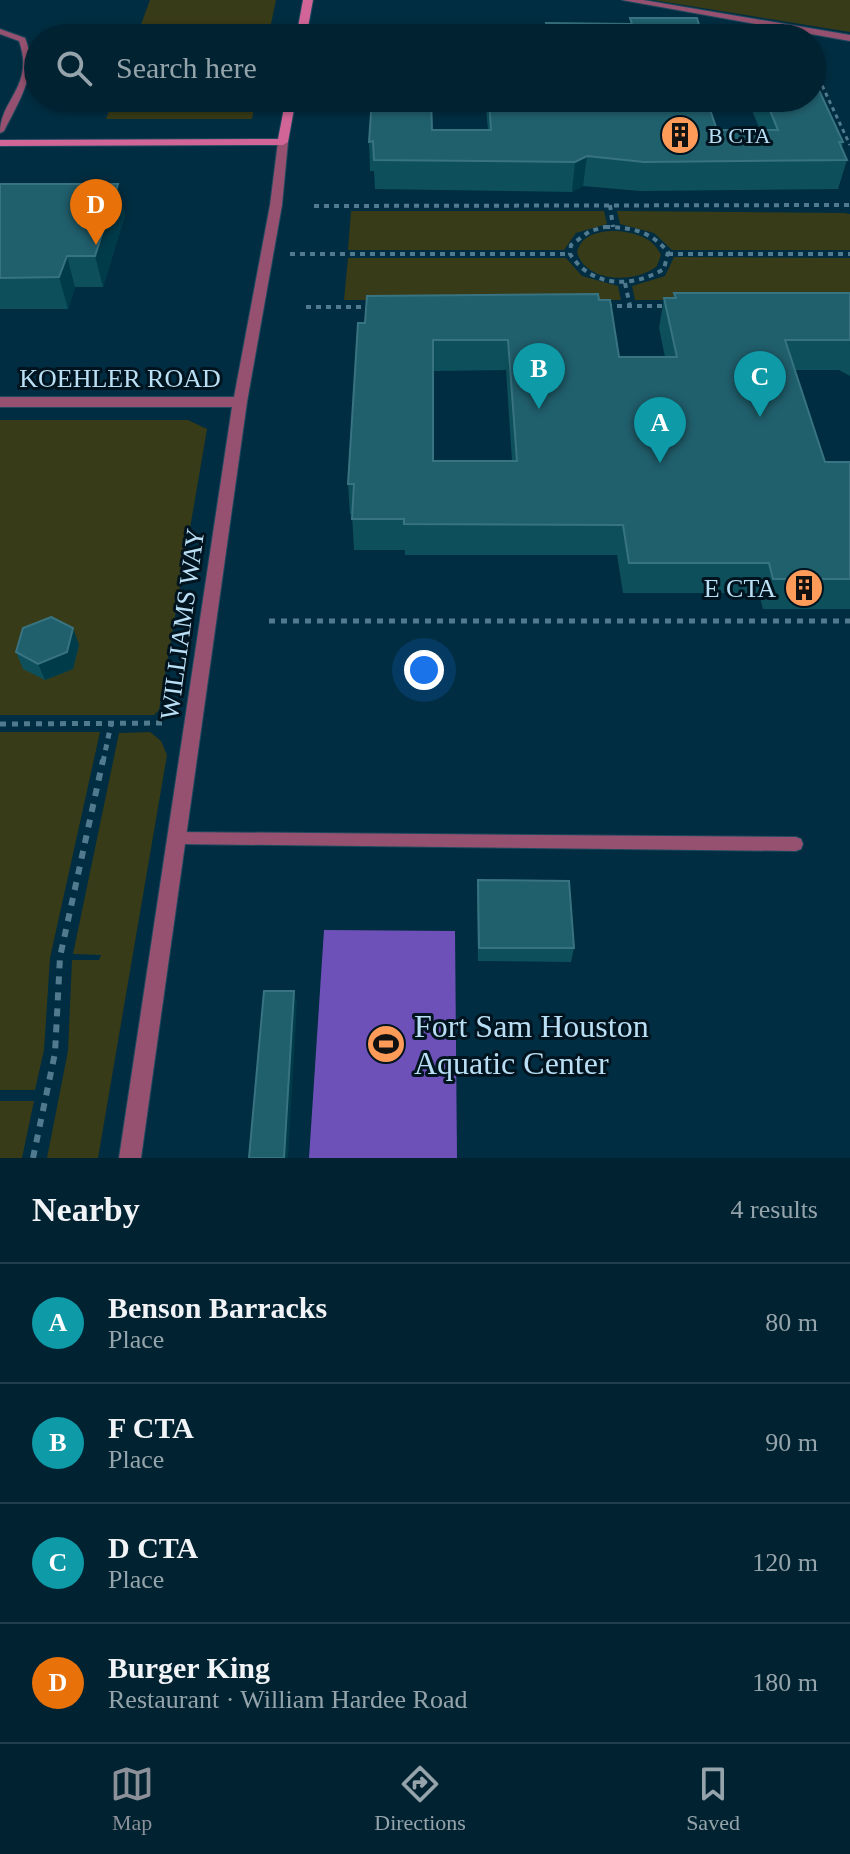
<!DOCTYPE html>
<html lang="en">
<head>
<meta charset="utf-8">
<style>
	body { margin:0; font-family:Georgia,serif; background:#0a2a39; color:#f1f3f6 }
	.you { position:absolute; left:424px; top:670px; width:28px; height:28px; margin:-20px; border:6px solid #fff; border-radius:50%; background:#1a73e8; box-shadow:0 0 0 12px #1a73e833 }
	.badge { display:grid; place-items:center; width:52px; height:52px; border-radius:50%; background:#8c9099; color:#fff; font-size:26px; font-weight:700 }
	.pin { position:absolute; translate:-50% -66px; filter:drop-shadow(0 2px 4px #0008) }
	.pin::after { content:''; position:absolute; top:42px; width:28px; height:24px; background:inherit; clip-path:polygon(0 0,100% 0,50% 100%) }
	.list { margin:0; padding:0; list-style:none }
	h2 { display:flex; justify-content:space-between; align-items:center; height:104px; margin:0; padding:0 32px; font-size:34px }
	h2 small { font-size:26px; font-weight:400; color:#95a4ab }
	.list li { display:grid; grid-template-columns:52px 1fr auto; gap:24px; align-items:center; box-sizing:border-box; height:120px; padding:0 32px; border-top:2px solid #223f4d }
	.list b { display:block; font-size:30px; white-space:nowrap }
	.list p { margin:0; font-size:26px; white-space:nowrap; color:#95a4ab }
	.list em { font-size:26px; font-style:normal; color:#95a4ab }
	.icon { flex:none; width:44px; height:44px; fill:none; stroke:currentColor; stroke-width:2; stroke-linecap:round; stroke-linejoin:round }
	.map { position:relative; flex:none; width:850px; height:1158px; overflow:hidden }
	.search { position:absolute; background:#002231; box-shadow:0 2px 6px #0004; left:24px; right:24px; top:24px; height:88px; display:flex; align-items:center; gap:20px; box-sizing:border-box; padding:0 28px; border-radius:44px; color:#95a4ab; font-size:30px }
	.sheet { height:584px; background:#002231 }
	nav { display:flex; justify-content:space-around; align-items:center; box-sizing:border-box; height:112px; border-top:2px solid #223f4d; background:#002231; font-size:22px; color:#95a4ab }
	nav a { display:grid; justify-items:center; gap:4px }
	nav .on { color:#8c9099 }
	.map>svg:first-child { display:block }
	.green { fill:#383b17 }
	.water { fill:#6e51b8 }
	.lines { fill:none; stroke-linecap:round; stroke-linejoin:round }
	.lane-casing { stroke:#1e495e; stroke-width:2 }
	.street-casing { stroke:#1e495e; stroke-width:2 }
	.secondary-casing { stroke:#1e495e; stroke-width:2 }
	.path-far3 { stroke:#517a8f; stroke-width:3; stroke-dasharray:4 4; stroke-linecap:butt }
	.path-far2 { stroke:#517a8f; stroke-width:4; stroke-dasharray:5 5; stroke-linecap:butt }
	.path-far1 { stroke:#517a8f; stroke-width:5; stroke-dasharray:6 6; stroke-linecap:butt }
	.path { stroke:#517a8f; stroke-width:6; stroke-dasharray:8 8; stroke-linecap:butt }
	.lane { fill:#95516f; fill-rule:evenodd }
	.street { fill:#95516f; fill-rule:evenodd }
	.secondary { fill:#d26597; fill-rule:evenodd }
	.wall { fill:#0d505b; fill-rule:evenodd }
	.shaded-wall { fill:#003b4a }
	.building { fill:#205f6c; stroke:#387381; stroke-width:2; fill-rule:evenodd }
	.labels { text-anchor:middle; stroke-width:6; stroke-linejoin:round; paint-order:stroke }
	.far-poi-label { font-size:22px; fill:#badff4; stroke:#001420; text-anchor:start }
	.street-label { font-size:26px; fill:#badff4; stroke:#001420 }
	.poi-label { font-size:26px; fill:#badff4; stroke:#001420; text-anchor:end }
	.near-poi-label { font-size:32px; fill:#badff4; stroke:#001420; text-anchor:start }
</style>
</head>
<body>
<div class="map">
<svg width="850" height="1158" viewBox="0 0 850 1158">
	<rect width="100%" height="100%" fill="#002d41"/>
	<path class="green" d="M150 0H276L268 38H136Z
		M653 0H850V32Z
		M114 98H256L252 119H106Z
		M351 211H604L607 224 576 233 564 250H348Z
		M617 211 845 213 850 214V250H672L654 233 620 224Z
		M618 231C635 233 653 237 661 255L657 266C636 284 585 283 577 252 582 233 601 231 618 231Z
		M674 257 850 258V300H635L632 286 665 276Z
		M348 258H566L582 276 618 286 621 300H344Z
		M0 420H188L207 429 159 710 154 715H0Z
		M0 732H100L50 958 44 1050 35 1090H0Z
		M150 732 161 741 167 755 98 1158H47L68 1051 72 960H99L101 955 73 954 119 733Z
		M0 1101H34L22 1158H0Z"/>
	<path class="water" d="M324 930 455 931 457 1158H309Z"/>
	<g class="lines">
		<defs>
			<path id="lane" d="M0 29 25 38C39 72 19 101 4 131L0 133C0 99 35 86 19 41L0 34Z
				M177 832 796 837 801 839 803 844 801 849 796 851 177 844 172 843 170 838 172 833Z"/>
			<path id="street" d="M622 0H643L850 35V41Z
				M283 139 288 142 282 205 247 402 141 1158H119L232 407H0V397H234L270 205 278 142Z"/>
			<path id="secondary" d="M303 0H313L306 38H296Z
				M286 98H296L288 142 283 145 0 146V140L278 139Z"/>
		</defs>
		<use href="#lane" class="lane-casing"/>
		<use href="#street" class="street-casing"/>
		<use href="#secondary" class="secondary-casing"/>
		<path class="path-far3" d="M812 64 850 145"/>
		<path class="path-far2" d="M610 205 613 227
			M314 206 850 205
			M605 227C630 227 651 231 668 252L664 269C632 288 592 288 570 254L571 245 590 231Z
			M290 254H570
			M668 254H850
			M625 283 630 306
			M607 306H669
			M306 307H373"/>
		<path class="path-far1" d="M269 621H850
			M0 724 167 723
			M103 762 111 724"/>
		<path class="path" d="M33 1158 55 1053 60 957 103 760"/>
		<use href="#lane" class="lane"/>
		<use href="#street" class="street"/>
		<use href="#secondary" class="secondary"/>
	</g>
	<path class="wall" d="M485 98H706L717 130H760L747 98H812L843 142 842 147 847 160 838 189 640 191 583 186 572 192 375 189 374 171H370L369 142 432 130H488Z
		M0 184 125 215 103 287H75L68 309H0Z
		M674 293H850V376L839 370H795L825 462H850V609H763L759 593H623L617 555H405V550H354L352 514H350L348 484 358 323 599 300 619 357H665L659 328 664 298H673ZM506 370 512 461H433V371Z
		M79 645 73 669 45 680 23 669 16 652Z
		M478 880 574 948 571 962 478 961 477 895Z"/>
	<path class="shaded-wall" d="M587 156 583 186 572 192 575 162Z
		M118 184 125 215 103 287 95 256Z
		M67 256 75 287 68 309 59 277Z
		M73 628 79 645 73 669 45 680 38 664Z
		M294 991 297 1004 288 1158H284Z"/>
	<path class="building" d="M630 18H697L703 38H727H495L547 37 546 23 632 24Z
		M812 75 843 142H839L847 160 644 162 587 156 575 162 374 160 373 141 369 142 372 98H431L432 130H491L489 98H706L717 130H778L765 98H812Z
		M0 184H118L95 256H67L59 277 0 278Z
		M674 293H850V340H785L825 462H850V579H773L769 563H629L623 525 404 524V519H352L354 484H348L358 323H365L367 296 598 294 599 300H610L619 357H677L664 298H676ZM433 340H508L517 461H433Z
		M51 617 73 628 67 652 38 664 16 652 23 628Z
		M478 880 569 881 574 948H479Z
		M264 991H294L284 1158H249Z"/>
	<defs>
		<symbol id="building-disc" viewBox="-11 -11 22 22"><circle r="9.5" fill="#fe9b58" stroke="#001420"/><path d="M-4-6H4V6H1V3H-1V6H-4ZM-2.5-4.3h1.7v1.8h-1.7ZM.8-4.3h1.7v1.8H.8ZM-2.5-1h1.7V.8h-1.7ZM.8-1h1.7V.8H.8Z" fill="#111"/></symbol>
		<symbol id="stadium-disc" viewBox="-11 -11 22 22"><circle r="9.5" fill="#fe9b58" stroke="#001420"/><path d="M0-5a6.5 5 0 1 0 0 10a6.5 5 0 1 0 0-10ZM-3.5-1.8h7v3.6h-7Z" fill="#111"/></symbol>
	</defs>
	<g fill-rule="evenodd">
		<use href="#building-disc" x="658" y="113" width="44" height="44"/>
		<use href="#building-disc" x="782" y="566" width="44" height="44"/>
		<use href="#stadium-disc" x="364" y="1022" width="44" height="44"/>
	</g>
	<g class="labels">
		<g class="far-poi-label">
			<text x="708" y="143">B CTA</text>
		</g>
		<g class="street-label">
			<text x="120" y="387">KOEHLER ROAD</text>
			<text transform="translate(182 624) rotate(-82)" y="9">WILLIAMS WAY</text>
		</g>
		<g class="poi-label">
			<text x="776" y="597">E CTA</text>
		</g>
		<g class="near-poi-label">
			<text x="414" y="1037">Fort Sam Houston<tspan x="414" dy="37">Aquatic Center</tspan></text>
		</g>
	</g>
</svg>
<div class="you"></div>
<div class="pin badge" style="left:660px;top:463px;background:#0f9aa8">A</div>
<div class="pin badge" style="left:539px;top:409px;background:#0f9aa8">B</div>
<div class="pin badge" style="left:760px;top:417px;background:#0f9aa8">C</div>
<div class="pin badge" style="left:96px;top:245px;background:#e8710a">D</div>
<div class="search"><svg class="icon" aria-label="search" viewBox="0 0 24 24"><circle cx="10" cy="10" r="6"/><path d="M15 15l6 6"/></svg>Search here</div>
</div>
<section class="sheet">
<h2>Nearby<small>4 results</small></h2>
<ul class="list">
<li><span class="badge" style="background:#0f9aa8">A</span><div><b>Benson Barracks</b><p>Place</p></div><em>80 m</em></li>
<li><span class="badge" style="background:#0f9aa8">B</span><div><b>F CTA</b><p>Place</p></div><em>90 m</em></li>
<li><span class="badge" style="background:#0f9aa8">C</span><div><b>D CTA</b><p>Place</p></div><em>120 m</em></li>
<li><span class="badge" style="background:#e8710a">D</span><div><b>Burger King</b><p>Restaurant · William Hardee Road</p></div><em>180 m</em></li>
</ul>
</section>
<nav>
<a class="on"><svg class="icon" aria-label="map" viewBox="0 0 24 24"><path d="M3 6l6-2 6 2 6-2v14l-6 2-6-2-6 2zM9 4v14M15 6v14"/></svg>Map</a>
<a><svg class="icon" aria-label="directions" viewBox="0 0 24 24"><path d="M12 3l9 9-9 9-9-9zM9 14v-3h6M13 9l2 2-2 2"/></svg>Directions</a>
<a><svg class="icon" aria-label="saved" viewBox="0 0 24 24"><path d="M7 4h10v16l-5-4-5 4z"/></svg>Saved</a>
</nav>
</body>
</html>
